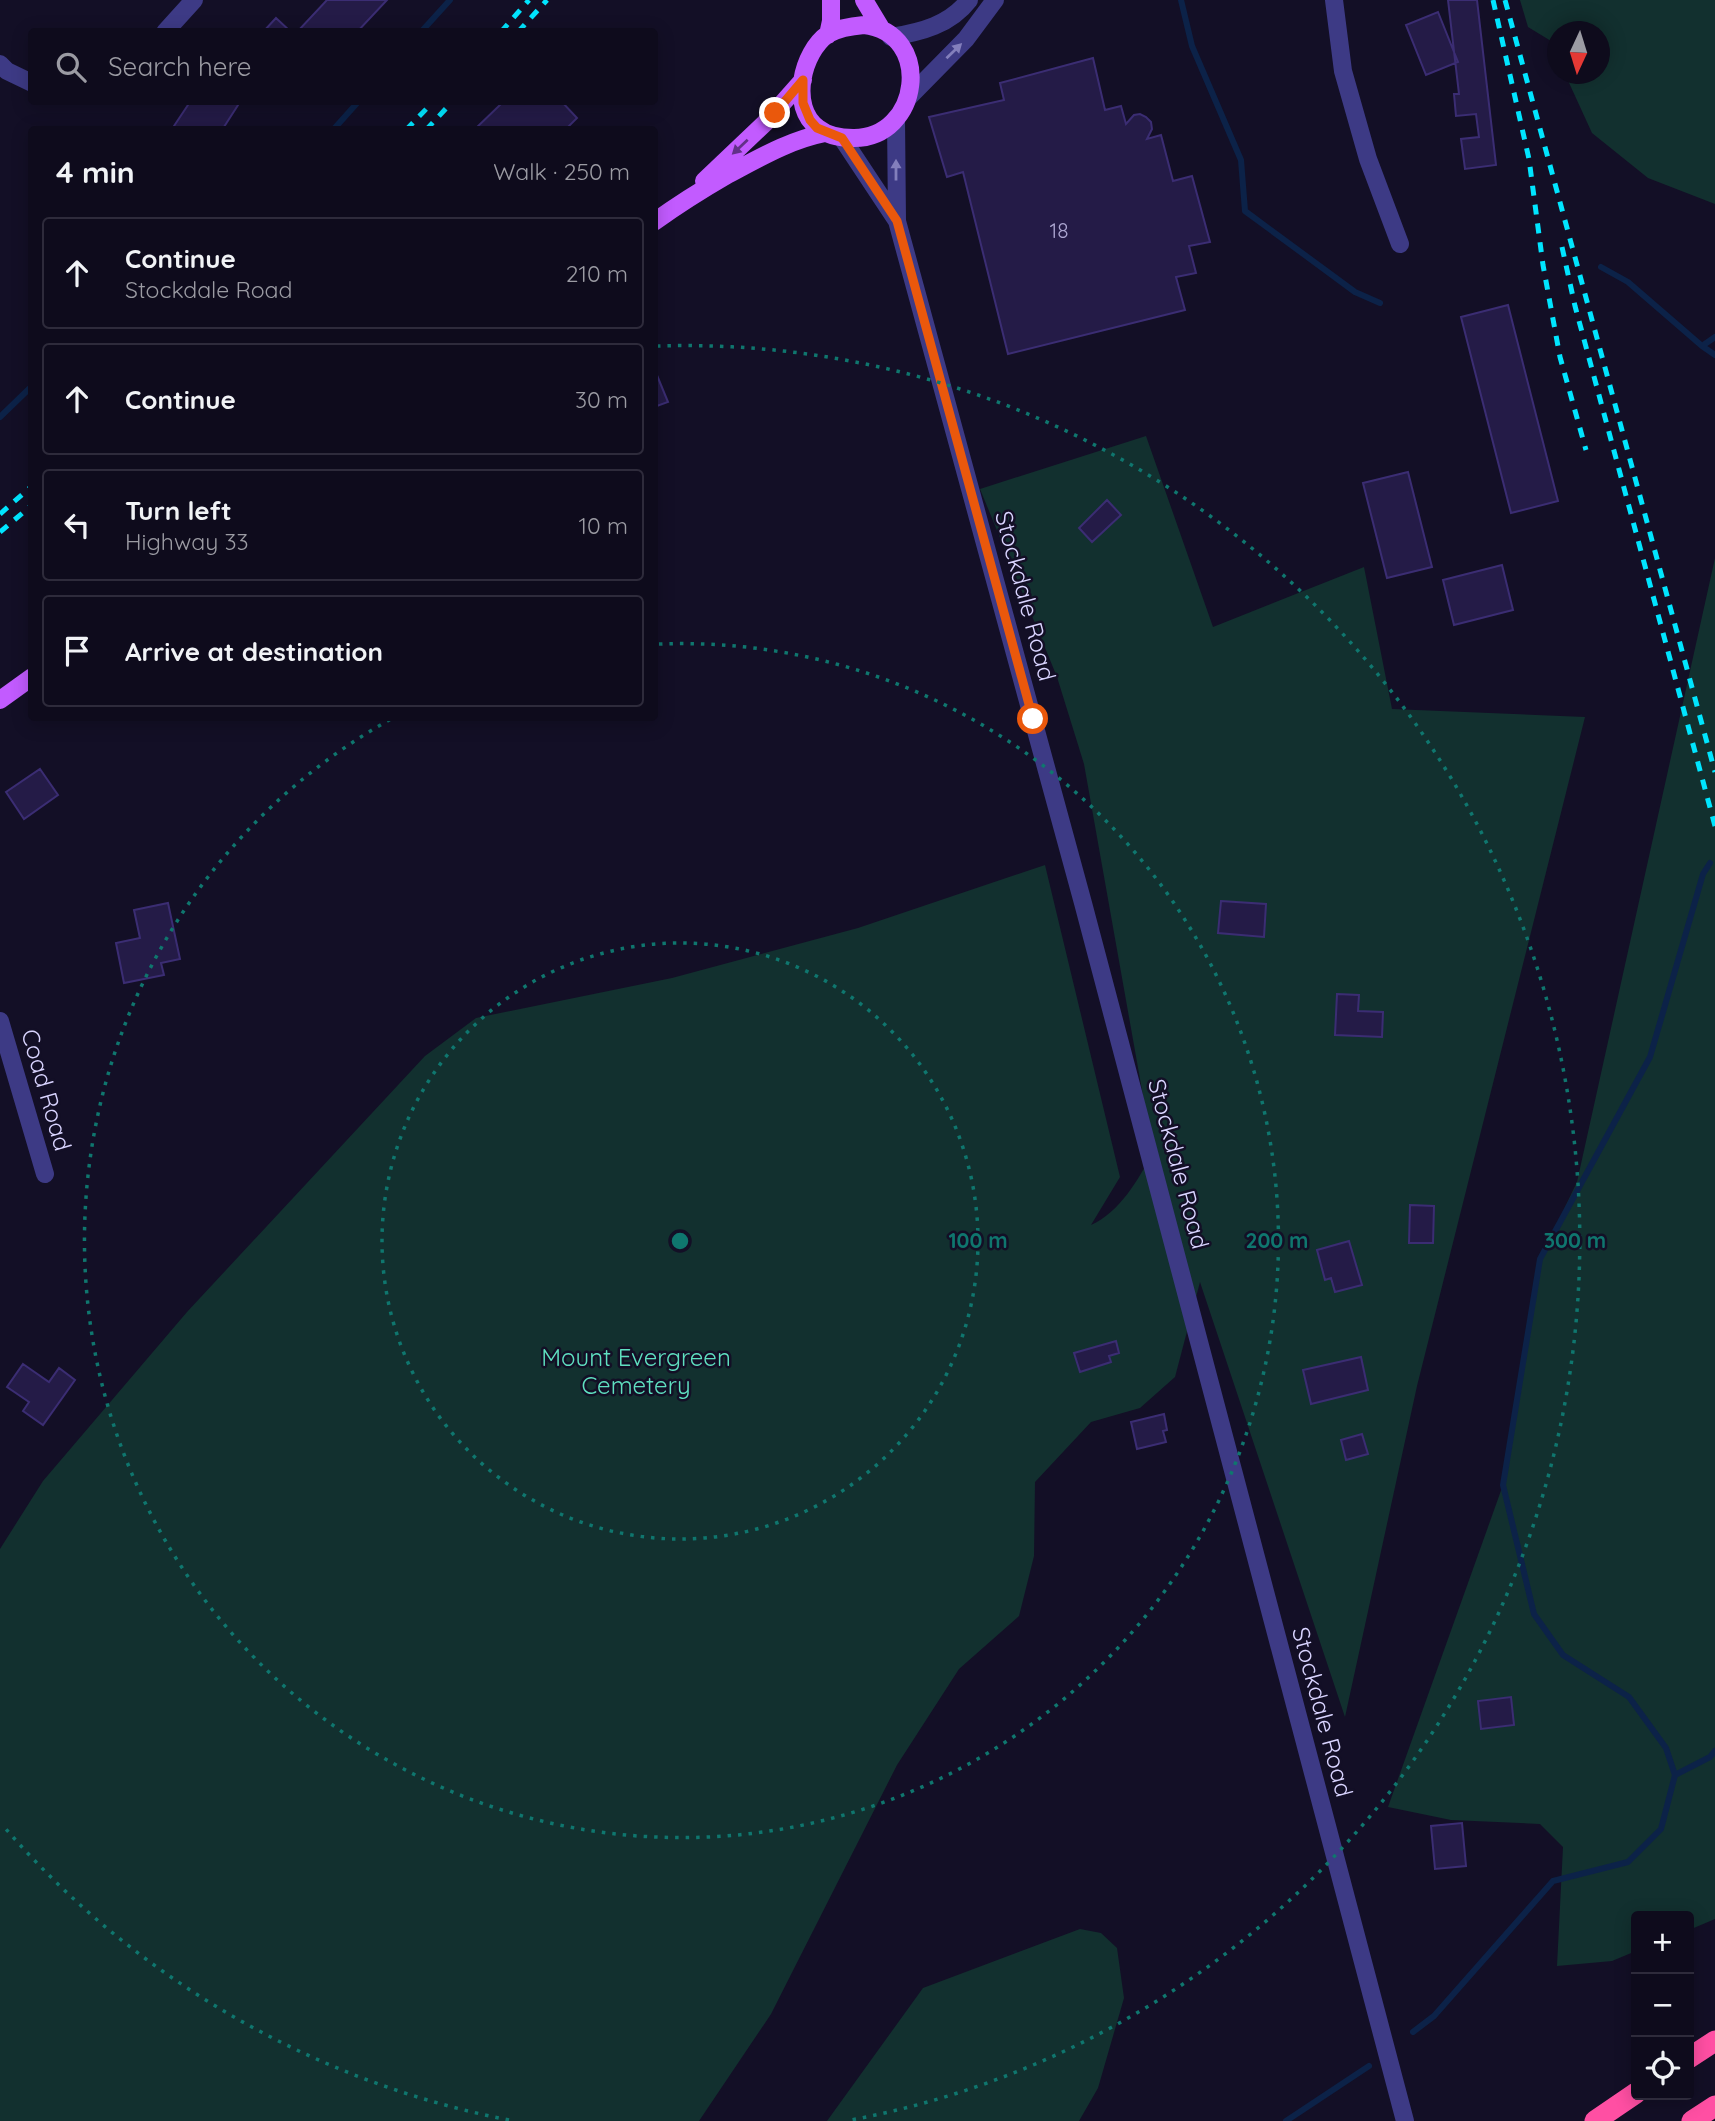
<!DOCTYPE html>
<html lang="en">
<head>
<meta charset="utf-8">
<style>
	body { margin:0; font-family:Quicksand,sans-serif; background:#1c1929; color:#f1f3f6 }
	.controls { position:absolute; right:21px; bottom:21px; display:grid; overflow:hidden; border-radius:7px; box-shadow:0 4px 18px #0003 }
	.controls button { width:63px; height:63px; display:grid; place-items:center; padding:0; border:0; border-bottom:2px solid #2e2b3b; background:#0e0b1c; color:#f1f3f6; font:35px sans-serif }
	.compass { position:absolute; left:1547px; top:21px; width:63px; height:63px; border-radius:50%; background:#0e0b1c; box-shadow:0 4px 18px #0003; rotate:184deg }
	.stop { position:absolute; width:21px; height:21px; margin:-16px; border:5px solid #ea580c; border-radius:50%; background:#fff }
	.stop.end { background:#ea580c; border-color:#fff; box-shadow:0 2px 7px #0008 }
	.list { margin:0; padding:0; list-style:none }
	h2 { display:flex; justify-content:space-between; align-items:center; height:91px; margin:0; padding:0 28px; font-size:30px }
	h2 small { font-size:23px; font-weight:400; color:#9b9ba3 }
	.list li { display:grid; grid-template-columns:46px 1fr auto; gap:21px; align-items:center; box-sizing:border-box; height:112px; margin:0 14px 14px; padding:0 14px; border:2px solid #2e2b3b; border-radius:7px }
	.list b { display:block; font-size:26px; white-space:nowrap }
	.list p { margin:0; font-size:23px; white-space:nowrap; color:#9b9ba3 }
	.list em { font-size:23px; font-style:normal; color:#9b9ba3 }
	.icon { flex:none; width:38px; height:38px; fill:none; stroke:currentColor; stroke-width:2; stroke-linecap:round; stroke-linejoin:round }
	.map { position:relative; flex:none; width:1715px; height:2121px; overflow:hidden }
	.search { position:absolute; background:#0e0b1c; box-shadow:0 4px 18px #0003; left:28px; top:28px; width:630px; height:77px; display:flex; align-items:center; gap:18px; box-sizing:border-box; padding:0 24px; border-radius:7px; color:#9b9ba3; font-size:26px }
	.panel { position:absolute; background:#0e0b1c; box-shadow:0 4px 18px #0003; left:28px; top:126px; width:630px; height:595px; border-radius:7px }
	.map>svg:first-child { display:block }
	.green { fill:#12302f }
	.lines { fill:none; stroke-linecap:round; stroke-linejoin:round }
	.stream { stroke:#0c2248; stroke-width:6 }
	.building { fill:#241b47; stroke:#3b2d73; stroke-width:2 }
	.minor { stroke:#3d3a85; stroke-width:18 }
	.major { stroke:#c25bff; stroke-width:18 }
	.highway { stroke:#ff4fa3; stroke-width:21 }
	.rail { stroke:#00e5ff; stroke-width:5; stroke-dasharray:10 9; stroke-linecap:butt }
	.oneway { fill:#837fbc }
	.oneway2 { fill:#623188 }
	.route { stroke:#ea580c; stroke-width:9 }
	.ring { fill:none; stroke:#0f766e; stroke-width:3.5; stroke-dasharray:3.5 7 }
	.labels { text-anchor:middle; stroke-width:5; stroke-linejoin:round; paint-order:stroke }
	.number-label { font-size:21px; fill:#aca6d1 }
	.street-label { font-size:24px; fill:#d9d4ff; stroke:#130f26 }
	.park-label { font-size:24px; fill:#5fe0c0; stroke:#130f26 }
	.centre { fill:#0f766e; stroke:#130f26; stroke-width:3.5 }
	.ring-label { font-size:21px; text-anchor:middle; font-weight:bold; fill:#0f766e; stroke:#130f26; stroke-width:5; stroke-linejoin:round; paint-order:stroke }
</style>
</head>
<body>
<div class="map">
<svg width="1715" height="2121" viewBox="0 0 1715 2121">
	<rect width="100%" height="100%" fill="#130f26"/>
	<path class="green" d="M1520 0H1715V204L1648 178 1592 133 1565 74H1600V32H1558L1557 56 1551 41 1528 27Z
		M1146 436 1213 627 1364 567 1392 709 1585 717 1417 1386 1345 1717 1200 1282 1175 1377 1140 1408 1091 1422 1035 1482 1034 1556 1019 1616 959 1669 897 1765 771 2014 699 2121H0V1549L43 1481 187 1312 425 1056 476 1018 672 978 858 928 1045 865 1120 1177 1091 1225C1119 1213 1139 1179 1153 1152L1084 764 1057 677 980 489Z
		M1715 558V1919L1689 1930V1916H1636V1951L1612 1961 1557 1966 1563 1847 1540 1824 1451 1820 1388 1807 1503 1485 1540 1259 1577 1182Z
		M1080 1929 1101 1933 1117 1948 1124 1998 1098 2088 1079 2121H827L923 1988Z"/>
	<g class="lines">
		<path class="stream" d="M1181 0 1192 46 1241 160 1245 211 1355 292 1380 303
			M421 32 450 0
			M333 130 358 102
			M1601 267 1628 282 1702 346 1715 355
			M1702 346 1715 337
			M0 417 32 386
			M1675 1775 1710 1757 1715 1751
			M1413 2032 1434 2016 1553 1881 1628 1862 1661 1829 1675 1775 1666 1748 1629 1697 1563 1655 1534 1614 1503 1485 1540 1259 1650 1057 1703 874 1710 863
			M1286 2121 1369 2066"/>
	</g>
	<path class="building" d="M327 0H387L357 32H297Z
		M1448 0H1477L1496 165 1465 169 1461 139 1479 137 1476 114 1456 116 1454 94H1459Z
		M1438 12 1458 62 1426 75 1406 25Z
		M276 18 291 32H263Z
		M1093 58 1105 110 1121 106 1126 124 1134 115 1140 114 1146 117 1151 122 1152 129 1147 139 1161 135 1173 181 1192 176 1210 242 1189 246 1196 273 1176 277 1185 310 1008 354 963 172 947 177 929 117 1004 100 1000 83Z
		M190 102H240L222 130H179L174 126Z
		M503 102H562L577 118 565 130H474Z
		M1508 305 1558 501 1511 513 1461 317Z
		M654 368 668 402 654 407Z
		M1408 472 1432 567 1387 578 1363 483Z
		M1107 500 1121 515 1092 542 1079 528Z
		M1502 565 1513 610 1454 625 1443 580Z
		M40 769 58 795 24 819 6 792Z
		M1221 901 1266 904 1264 937 1218 933Z
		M168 903 180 959 161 963 164 975 124 983 116 943 140 938 134 910Z
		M1337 994 1359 995 1358 1011 1383 1012 1382 1037 1335 1035Z
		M1410 1205 1434 1206 1433 1243H1409Z
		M1349 1241 1362 1285 1335 1292 1331 1278 1325 1280 1317 1250Z
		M1116 1341 1119 1353 1109 1356 1111 1362 1080 1372 1074 1353Z
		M1361 1357 1368 1390 1311 1404 1303 1370Z
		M23 1364 49 1382 59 1368 75 1380 43 1425 23 1411 29 1402 7 1387Z
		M1164 1414 1167 1430 1163 1431 1166 1442 1137 1449 1131 1422Z
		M1362 1434 1368 1454 1346 1460 1341 1440Z
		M1511 1697 1514 1725 1481 1729 1478 1701Z
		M1462 1823 1466 1866 1435 1869 1431 1826Z"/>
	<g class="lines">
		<path class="minor" d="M1334 0 1343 71 1368 159 1400 244
			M165 32 194 0
			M891 37C921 32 950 25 969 0
			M0 64 7 71 32 83
			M908 98 966 39 995 0
			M896 119 897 221 1083 903 1405 2121
			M842 138 897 221
			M0 1021 45 1174"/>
		<path class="major" d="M864 0 882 30
			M864 25C934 33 921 139 853 138 841 138 828 136 818 128 789 107 802 52 828 34 839 28 852 26 864 25Z
			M828 35 831 21V0
			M704 181 765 123 803 80
			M654 222C679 204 703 189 729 174 761 157 790 140 825 133
			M0 700 32 677"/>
		<path class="highway" d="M1689 2058 1715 2041
			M1595 2121 1636 2093
			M1692 2121 1715 2106"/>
		<path class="rail" d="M1493 0 1529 159 1543 265 1560 357 1586 450
			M1505 0 1715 772
			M501 32 529 0
			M518 32 547 0
			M406 130 433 102
			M426 130 452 102
			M1562 247 1575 306 1715 826
			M0 514 32 486
			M0 532 32 505"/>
	</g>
	<defs><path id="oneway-solid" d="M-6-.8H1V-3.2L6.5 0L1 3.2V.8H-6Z" transform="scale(1.75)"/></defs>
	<g class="oneway">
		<use href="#oneway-solid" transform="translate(954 51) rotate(-44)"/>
		<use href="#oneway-solid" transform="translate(896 170) rotate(-90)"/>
	</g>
	<use class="oneway2" href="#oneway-solid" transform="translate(740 147) rotate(137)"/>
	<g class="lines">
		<path class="route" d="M775 113 803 80V103L810 120 817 128 842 138 897 221 1033 719"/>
	</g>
	<g class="ring">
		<circle cx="680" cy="1241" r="298"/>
		<path d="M659 644A597 597 0 1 1 391 719"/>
		<path d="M509 2120A895 895 0 0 1 5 1828M657 346A895 895 0 0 1 851 2120"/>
	</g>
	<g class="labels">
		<g class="number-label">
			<text x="1059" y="238">18</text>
		</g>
		<g class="street-label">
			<text transform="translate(1025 596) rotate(75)" y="8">Stockdale Road</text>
			<text transform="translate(46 1090) rotate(74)" y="8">Coad Road</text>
			<text transform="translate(1178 1164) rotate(75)" y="8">Stockdale Road</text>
			<text transform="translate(1322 1712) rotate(75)" y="8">Stockdale Road</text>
		</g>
		<g class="park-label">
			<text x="636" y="1366">Mount Evergreen<tspan x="636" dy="28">Cemetery</tspan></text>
		</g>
	</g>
	<circle cx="680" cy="1241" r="10" class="centre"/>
	<g class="ring-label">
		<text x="978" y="1248">100 m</text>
		<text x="1277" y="1248">200 m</text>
		<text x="1575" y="1248">300 m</text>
	</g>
</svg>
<div class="controls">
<button>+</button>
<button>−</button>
<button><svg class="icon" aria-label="locate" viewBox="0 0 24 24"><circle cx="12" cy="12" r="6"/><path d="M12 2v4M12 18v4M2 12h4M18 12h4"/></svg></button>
</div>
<svg class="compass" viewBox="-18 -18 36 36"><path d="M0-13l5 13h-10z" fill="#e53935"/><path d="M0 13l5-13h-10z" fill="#9b9ba3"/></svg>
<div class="stop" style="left:1033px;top:719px"></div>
<div class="stop end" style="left:775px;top:113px"></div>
<div class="search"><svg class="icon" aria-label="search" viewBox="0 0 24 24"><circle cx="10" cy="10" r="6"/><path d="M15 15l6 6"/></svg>Search here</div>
<section class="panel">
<h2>4 min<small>Walk · 250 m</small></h2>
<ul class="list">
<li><svg class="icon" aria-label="ahead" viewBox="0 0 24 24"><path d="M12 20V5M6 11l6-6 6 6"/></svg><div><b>Continue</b><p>Stockdale Road</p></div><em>210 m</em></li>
<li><svg class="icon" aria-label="ahead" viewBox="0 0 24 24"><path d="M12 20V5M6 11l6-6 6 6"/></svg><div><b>Continue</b></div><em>30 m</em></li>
<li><svg class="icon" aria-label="left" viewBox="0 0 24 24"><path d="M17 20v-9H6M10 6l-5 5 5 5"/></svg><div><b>Turn left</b><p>Highway 33</p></div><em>10 m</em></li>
<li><svg class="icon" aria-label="arrive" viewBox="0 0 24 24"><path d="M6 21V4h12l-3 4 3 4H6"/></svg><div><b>Arrive at destination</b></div></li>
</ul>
</section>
</div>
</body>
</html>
